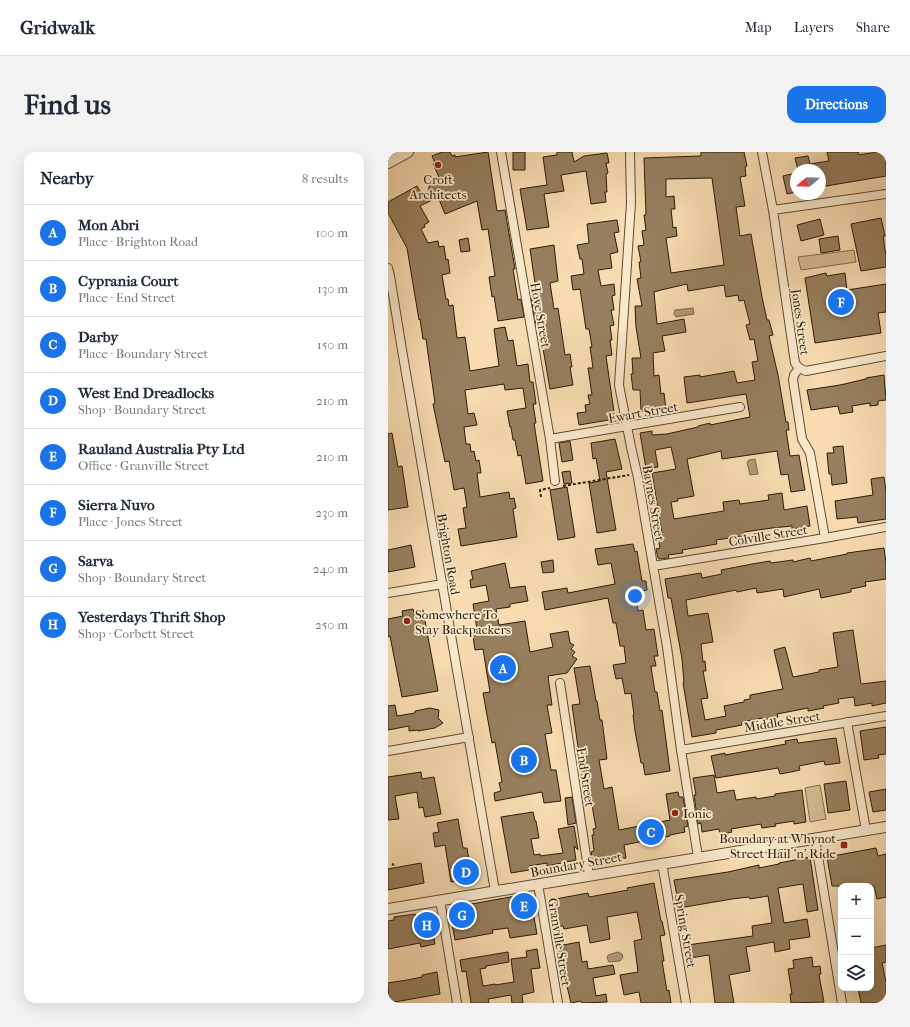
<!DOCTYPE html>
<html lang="en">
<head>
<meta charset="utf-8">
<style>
	body { margin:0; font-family:"IM FELL French Canon",serif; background:#f2f2f3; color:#1f2937 }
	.controls { position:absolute; right:12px; bottom:12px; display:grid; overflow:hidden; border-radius:8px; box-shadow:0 4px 16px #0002 }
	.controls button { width:36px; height:36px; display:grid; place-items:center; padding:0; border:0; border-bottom:1px solid #e0e1e3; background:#fff; color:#1f2937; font:20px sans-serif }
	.compass { position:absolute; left:402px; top:12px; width:36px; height:36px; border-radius:50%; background:#fff; box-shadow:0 4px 16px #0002; rotate:251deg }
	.you { position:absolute; left:247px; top:444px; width:14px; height:14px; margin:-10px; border:3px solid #fff; border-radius:50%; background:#1a73e8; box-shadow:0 0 0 6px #1a73e833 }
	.badge { display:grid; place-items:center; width:26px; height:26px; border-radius:50%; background:#1a73e8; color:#fff; font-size:13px; font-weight:700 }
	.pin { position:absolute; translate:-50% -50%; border:2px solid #fff; box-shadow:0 1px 4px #0006 }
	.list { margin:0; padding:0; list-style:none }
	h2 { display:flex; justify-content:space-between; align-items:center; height:52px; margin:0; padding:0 16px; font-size:17px }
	h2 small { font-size:13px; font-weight:400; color:#747a83 }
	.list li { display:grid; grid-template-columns:26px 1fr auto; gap:12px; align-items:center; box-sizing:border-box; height:56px; padding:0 16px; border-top:1px solid #e0e1e3 }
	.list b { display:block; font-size:15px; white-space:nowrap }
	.list p { margin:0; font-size:13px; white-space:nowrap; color:#747a83 }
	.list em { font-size:13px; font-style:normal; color:#747a83 }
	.icon { flex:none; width:22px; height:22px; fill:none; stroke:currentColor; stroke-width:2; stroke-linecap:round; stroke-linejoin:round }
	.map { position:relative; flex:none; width:498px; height:851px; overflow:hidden; border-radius:12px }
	header { display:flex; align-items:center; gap:24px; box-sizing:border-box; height:56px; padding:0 20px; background:#fff; border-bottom:1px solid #e0e1e3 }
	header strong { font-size:19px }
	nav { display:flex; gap:22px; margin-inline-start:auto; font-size:14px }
	.intro { display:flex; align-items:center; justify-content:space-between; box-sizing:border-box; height:96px; padding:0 24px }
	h1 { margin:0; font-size:28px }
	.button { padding:10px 18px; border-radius:12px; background:#1a73e8; color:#fff; font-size:14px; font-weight:700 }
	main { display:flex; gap:24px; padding:0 24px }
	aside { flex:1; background:#fff; border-radius:12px; box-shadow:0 4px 16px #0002 }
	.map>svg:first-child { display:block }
	.green { fill:#d5bb94; stroke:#816c4e }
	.water { fill:#b39a77; stroke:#7d684a }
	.building { fill:#977f5f; stroke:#2d1c07; fill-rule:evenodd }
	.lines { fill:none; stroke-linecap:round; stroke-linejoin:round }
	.minor-casing { stroke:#604c32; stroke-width:10 }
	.tertiary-casing { stroke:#604c32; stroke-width:12 }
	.path { stroke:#2d1c07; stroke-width:2; stroke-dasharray:3 2; stroke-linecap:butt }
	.minor { stroke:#fae8cc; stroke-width:8 }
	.tertiary { stroke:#fae8cc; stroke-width:10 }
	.poi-dot { fill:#8f2418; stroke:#fae8cc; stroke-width:1.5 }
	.labels { text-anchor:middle; stroke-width:3.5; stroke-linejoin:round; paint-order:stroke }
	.poi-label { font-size:13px; fill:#2d1c07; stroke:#fae8cc; text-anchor:start }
	.street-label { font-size:13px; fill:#2d1c07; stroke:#fae8cc }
</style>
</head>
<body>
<header>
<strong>Gridwalk</strong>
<nav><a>Map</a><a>Layers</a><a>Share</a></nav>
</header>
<div class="intro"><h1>Find us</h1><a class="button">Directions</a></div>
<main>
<aside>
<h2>Nearby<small>8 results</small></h2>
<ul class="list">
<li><span class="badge">A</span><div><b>Mon Abri</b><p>Place · Brighton Road</p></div><em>100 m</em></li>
<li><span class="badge">B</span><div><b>Cyprania Court</b><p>Place · End Street</p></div><em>130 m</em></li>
<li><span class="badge">C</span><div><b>Darby</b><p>Place · Boundary Street</p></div><em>150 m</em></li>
<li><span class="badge">D</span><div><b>West End Dreadlocks</b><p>Shop · Boundary Street</p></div><em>210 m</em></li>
<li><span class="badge">E</span><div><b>Rauland Australia Pty Ltd</b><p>Office · Granville Street</p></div><em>210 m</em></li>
<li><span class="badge">F</span><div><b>Sierra Nuvo</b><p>Place · Jones Street</p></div><em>230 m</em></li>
<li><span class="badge">G</span><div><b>Sarva</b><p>Shop · Boundary Street</p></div><em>240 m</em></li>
<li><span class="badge">H</span><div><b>Yesterdays Thrift Shop</b><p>Shop · Corbett Street</p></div><em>250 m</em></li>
</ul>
</aside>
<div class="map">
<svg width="498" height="851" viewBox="0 0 498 851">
	<rect width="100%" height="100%" fill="#f8dbb1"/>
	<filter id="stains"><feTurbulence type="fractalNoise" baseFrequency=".005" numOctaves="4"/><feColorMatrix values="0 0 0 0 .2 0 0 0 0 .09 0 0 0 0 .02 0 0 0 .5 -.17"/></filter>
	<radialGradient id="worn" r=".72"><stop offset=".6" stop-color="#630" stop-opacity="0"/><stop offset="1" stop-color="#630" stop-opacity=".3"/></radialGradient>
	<path class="green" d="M466 98 468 110 413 118 410 105Z
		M432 633 438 667 422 670 417 636Z"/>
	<path class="water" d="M305 156 306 162 288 165 286 162 287 158Z
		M367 307 370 322 362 323 359 310 361 308Z
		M230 800 234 802 235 805 232 809 221 810 219 806 220 803Z"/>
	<path class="building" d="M54 0H62L64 4 67 3V5L100 0 109 59 117 58 127 117H125L130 148 133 147 136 165 110 169 106 144 104 145 101 125 107 124 100 77 94 78 89 49 57 62 50 45 32 54 41 70 36 73 37 75 33 77 40 91 50 89 51 95 56 94 58 108 60 107 62 121 54 123 58 147H60L61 154 65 153 69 186 77 185 82 219 111 214 106 177 117 175 120 189 125 188 129 214 140 212 142 230H145L148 252H145L148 271H146L155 329 138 332 133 303 130 304 127 288H125L123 275H122L119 259 138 256 135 236 117 238 116 232 77 238 80 262 86 261 89 273 76 275 78 292H82L83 300 86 299 88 309 91 308 93 321H89L92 345 121 340 122 347 126 346 128 356 125 357 129 385 73 394 70 377 78 376 75 356 79 355 76 336 66 338 61 309 57 310 45 252 47 251 38 187H35L32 167 31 168 19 96 0 61V50L29 34 37 48 43 29 51 25 45 12 47 11 44 4Z
		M125 0H137V18H125Z
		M169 0H184L186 10 196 4 219 1 221 11H218L220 21 218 22 219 40H217L218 50 203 52 198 19 173 23 176 39 156 42 161 75 139 78 132 37 159 33 155 5 169 3Z
		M313 0H356L359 14 357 15 358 24 352 25 357 54 348 55 352 84 363 82 374 145 379 168H381L385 183 381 184 390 223 398 270H400L401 278H398L402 304 411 303 417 338 403 340 400 322 393 323 389 299 334 307 333 299 299 307 306 344 289 347 290 349 283 350 286 367 336 359 335 350 351 348 352 352 381 348 380 343 394 341 396 358 419 354 422 374 404 377V374L384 376 356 380V384L328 388 329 392 294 398 295 401 280 403 281 406 272 407 270 406 268 397 272 396 269 382 274 381 264 321 288 317 283 295 267 298 270 315 258 317 252 281 264 279V283L279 282 310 275V274L322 271V273L362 265 358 242 299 251 296 225 312 223V225L346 219 349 231 367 228 364 210 370 209 366 187 362 188 358 173 362 172 356 148 351 149 350 143 338 145 336 133 300 139 299 132 273 138 266 140 269 172 296 167 298 180 274 184 277 199 265 201 266 224 271 223 273 242 276 241 278 257 253 259 252 238H245L243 222H245L244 206H253L248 175 247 154H254L249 127 253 126 251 110H253L250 94 256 93 254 79 258 78 256 63H258L256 6 313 4ZM324 26 336 113 283 121 278 86 289 84 288 75 285 76 283 57H287L286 44 278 45V27Z
		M439 0H470L471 3 489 0H498V24L432 35V18H410L407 6 420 4 422 12 441 9Z
		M408 21V40L399 42 395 24Z
		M493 66 497 84H495L498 104V115L473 119 463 72Z
		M432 67 436 83 413 89 409 73Z
		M229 68 231 80 226 81 230 100 222 102 224 116 210 118 213 134 226 132 227 143 224 144 226 158H223L226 173 222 174 224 188H222L224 203 218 204 227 267 191 273 189 261 198 260 197 253 202 252 200 243H204L200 216H205L202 195H204L201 177H198L192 137 185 138 183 124 196 122 194 107H192L189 93 201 91 199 72Z
		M450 84 452 98 433 101 431 87Z
		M80 86 82 99 73 100 71 88Z
		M166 93 170 129 162 131 166 157 170 156 177 203 182 202 184 215H182L185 233 162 237 151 173 148 174 143 146 149 145 142 97Z
		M438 121 439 124 457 121 459 138 498 132V160L490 161 493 181 427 191 417 126Z
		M496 223 498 248 490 249V253L482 254V251L464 254 465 260 452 262 450 254 423 258 419 238 452 233 478 227V226Z
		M4 281 10 315 14 314 20 355 0 358V282Z
		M227 287 234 317 218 320 228 378 209 381 201 331 212 329 208 306 205 307 203 291Z
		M182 289 185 308 174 310 171 291Z
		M455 294 459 331 444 333 443 322H441L439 301H446L445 295Z
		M182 319 184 331 176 332 174 320Z
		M496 325 498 339V367L470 371 469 365 449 367 447 349 485 343 483 327Z
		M179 335 187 385 170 388 162 338Z
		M245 392 247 400 249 399 254 429H258L259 438 247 440 250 459 255 458 258 478 266 477 270 504H266L268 514H263L264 521 267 540H269L272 559 274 558 282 619 257 623 255 611H253L247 579 245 563H246L243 541 237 542 234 526 228 527 225 513 238 511 236 494H232L228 471H225L220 446 157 458 154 440 179 436 180 441 227 432 223 411 210 413 207 397Z
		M23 393 27 415 0 420V398Z
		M496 396 498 411V427L477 430 478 434 463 437V440L433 446 431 437 396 445 395 437 369 441 368 436 349 440 348 438 298 448 300 464 320 461 325 490 313 492 315 510 317 509 318 519H315L320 546 313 547 317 568 338 564 336 554 356 550V548L362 547V543L395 537 386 498 397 495 405 525 431 520V518L450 515 445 481 465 478 473 532 498 529V551L484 554V551L467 554 466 545 450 547 451 551 435 554 436 556 420 559V556L389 562 390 565 375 568V566L354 570V573L328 578V581L304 585 295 531H296L294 507 283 446H280L277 427 313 421 314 426 334 422 333 418 364 412 382 409 383 411 405 408V410L422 406 423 409 459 402V401Z
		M165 408 166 420 155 421 153 410Z
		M117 411 122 436 137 434 140 449 122 452V455L108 457 111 473 137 469 142 500 165 495 162 482 180 479 182 491 186 493 183 497 187 500 184 504 189 507 179 521 160 524 164 553H159L164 581 157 582 163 618H168L173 649 156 651 154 640 107 649 106 641 113 639 111 631 114 630 107 590 104 591 95 541 102 540 95 497 87 498 84 478 89 477 85 452 101 449 98 433 83 436 82 428 85 427 83 419Z
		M25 457 26 460 35 458 50 539 14 545 2 484 0 485V467L15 464 14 459Z
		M202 514 208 549H209L212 568H214L219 607 211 608 216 637 224 635 231 678 282 668 278 642 290 640 291 645H295L300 674 296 675 297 680 282 683V684L273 686V690L257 693 256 689 236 693 238 706 207 712 205 710 203 700 206 699 204 683H206L205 677 208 676 201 636 196 637 184 553 192 552 186 516Z
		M7 553 9 564 27 561V559L42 556 51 558 50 566 55 571 47 576 30 579V578L21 579V574L0 578V554Z
		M498 575V602L490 603 491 606 476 608 472 579Z
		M448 586 452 611 437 613 436 609 411 614 412 618 403 620 392 622 390 616 328 626 323 604 337 601V603L398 592 397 589 409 587 410 591Z
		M33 620 34 627 46 625 53 662 37 665 35 655 31 656 29 640 7 644 11 667 0 668V625Z
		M326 623 329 641 346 638 348 648 368 645V647L387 644V642L414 638 418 670 406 672V669L387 672 388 674 374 676 373 672 343 677 344 680 332 683 331 677 314 680 313 671 310 672 306 643H308L305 626Z
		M458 629 462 658 440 661 436 632Z
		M498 637V658L485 660 481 640Z
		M184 645 188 671 180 673 177 646Z
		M145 660 147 669H148L151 686 143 687 146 703 152 702V704L175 701 170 677 186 674 190 698 186 694 188 708 159 714V711L141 714V718L123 721 113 665Z
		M70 667 75 696H79L84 726 63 730 57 693 47 695 45 681 51 680 49 671Z
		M488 696 490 704 498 702V745L489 747 486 734H444L439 705Z
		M422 705 430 758 419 760 415 732 390 736 396 771 419 767 422 785 401 788 402 797 387 800 386 790 358 795 362 819 341 823 346 851H327L321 803 302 806 299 793 365 784 364 774 384 771 380 744 362 747 361 745 344 747 291 756 286 728 340 720 371 713V716L391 712V711Z
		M33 711 36 731 0 738V717Z
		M266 731 273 769H274L277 783 272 784 276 809H274L279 839 281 838 283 851H253L251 840 236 843 232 823 250 820 246 789 254 787 249 760 219 765 222 787 202 791 199 773 176 777 175 774 167 775 162 748 200 741 201 745 240 738 239 736Z
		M142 743 149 782 122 786 120 776 104 778 105 781 67 788 61 756 128 744 129 746Z
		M27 762 28 765 41 762 45 766 47 777H44L47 792 33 795 32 791 0 797V769L6 768V765Z
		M191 790 194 810 199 809 200 817 225 813 227 822 205 826 208 844 218 842 219 850 194 851 193 849 183 851 179 834H178L175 822H177L175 806H172L170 794Z
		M498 793V810L494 811 498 830V851H473L470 836H483V796Z
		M149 797 152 816 143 817 146 840 134 843 135 851H124L123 843 100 847 101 851H83L78 819 74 820 72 808 120 800 121 810 98 814V816L92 817 95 834 107 832V833L126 830 123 807 139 805 138 799Z
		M424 805 425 815 432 814 433 822 431 823 436 850 403 851 402 842H404L400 817 406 816 405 808Z
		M49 820 52 842 1 851 0 831 19 828 34 825V823Z"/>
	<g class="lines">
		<defs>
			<path id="minor" d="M113 0 162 287 167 329
				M242 0 243 51 231 233 243 295 250 326 279 495 293 598 310 705
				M374 0 385 58 407 211 411 216
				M385 58 498 42
				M0 116 2 124 14 198 107 739
				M411 216 406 223 405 228 414 287 422 301 437 386
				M411 216 418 219 498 204
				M162 287 352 255
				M265 414 437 386 498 375
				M0 441 55 432
				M172 531 201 723
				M459 570 478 678
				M293 598 498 564
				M0 599 81 585
				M427 686 454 851
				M274 711 298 851
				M150 732 170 851
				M52 748 69 851"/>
			<path id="tertiary" d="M0 11 20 0
				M0 757 498 675"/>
		</defs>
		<use href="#minor" class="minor-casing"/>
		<use href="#tertiary" class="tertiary-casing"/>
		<path class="path" d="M175 334 241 323
			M153 345 152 338 162 336
			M4 712 6 713"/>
		<use href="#minor" class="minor"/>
		<use href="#tertiary" class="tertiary"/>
	</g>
	<g class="poi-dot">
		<circle cx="50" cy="13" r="4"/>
		<circle cx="19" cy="469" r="4"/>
		<circle cx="287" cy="661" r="4"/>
		<rect x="452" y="689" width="8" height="8" rx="2"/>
	</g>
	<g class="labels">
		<g class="poi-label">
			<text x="50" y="32" text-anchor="middle">Croft<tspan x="50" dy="15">Architects</tspan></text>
			<text x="27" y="467">Somewhere To<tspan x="27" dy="15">Stay Backpackers</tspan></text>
			<text x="295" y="666">Ionic</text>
			<text x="448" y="691" text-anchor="end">Boundary at Whynot<tspan x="448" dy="15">Street Hail 'n' Ride</tspan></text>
		</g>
		<g class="street-label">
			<text transform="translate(153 163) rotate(80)" y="5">Hove Street</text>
			<text transform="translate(413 170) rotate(82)" y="5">Jones Street</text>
			<text transform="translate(255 260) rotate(-10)" y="5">Ewart Street</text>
			<text transform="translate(266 351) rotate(80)" y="5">Baynes Street</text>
			<text transform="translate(380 383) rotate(-9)" y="5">Colville Street</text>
			<text transform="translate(61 402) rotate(80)" y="5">Brighton Road</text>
			<text transform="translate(394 569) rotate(-9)" y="5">Middle Street</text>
			<text transform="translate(198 625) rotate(81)" y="5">End Street</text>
			<text transform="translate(188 712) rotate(-10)" y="5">Boundary Street</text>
			<text transform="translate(298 779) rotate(80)" y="5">Spring Street</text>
			<text transform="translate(172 790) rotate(81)" y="5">Granville Street</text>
		</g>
	</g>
	<rect width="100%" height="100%" filter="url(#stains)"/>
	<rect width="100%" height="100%" fill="url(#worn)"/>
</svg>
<div class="controls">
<button>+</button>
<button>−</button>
<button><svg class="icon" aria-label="layers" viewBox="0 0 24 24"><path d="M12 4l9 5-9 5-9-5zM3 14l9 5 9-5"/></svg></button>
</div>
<svg class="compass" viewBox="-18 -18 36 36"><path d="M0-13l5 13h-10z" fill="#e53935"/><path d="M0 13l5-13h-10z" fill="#747a83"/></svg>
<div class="you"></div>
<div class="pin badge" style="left:115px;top:516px">A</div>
<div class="pin badge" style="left:136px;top:608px">B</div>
<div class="pin badge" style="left:263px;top:680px">C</div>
<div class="pin badge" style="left:78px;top:720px">D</div>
<div class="pin badge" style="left:136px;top:754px">E</div>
<div class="pin badge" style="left:453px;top:150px">F</div>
<div class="pin badge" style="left:74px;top:763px">G</div>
<div class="pin badge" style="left:39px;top:773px">H</div>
</div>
</main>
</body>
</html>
